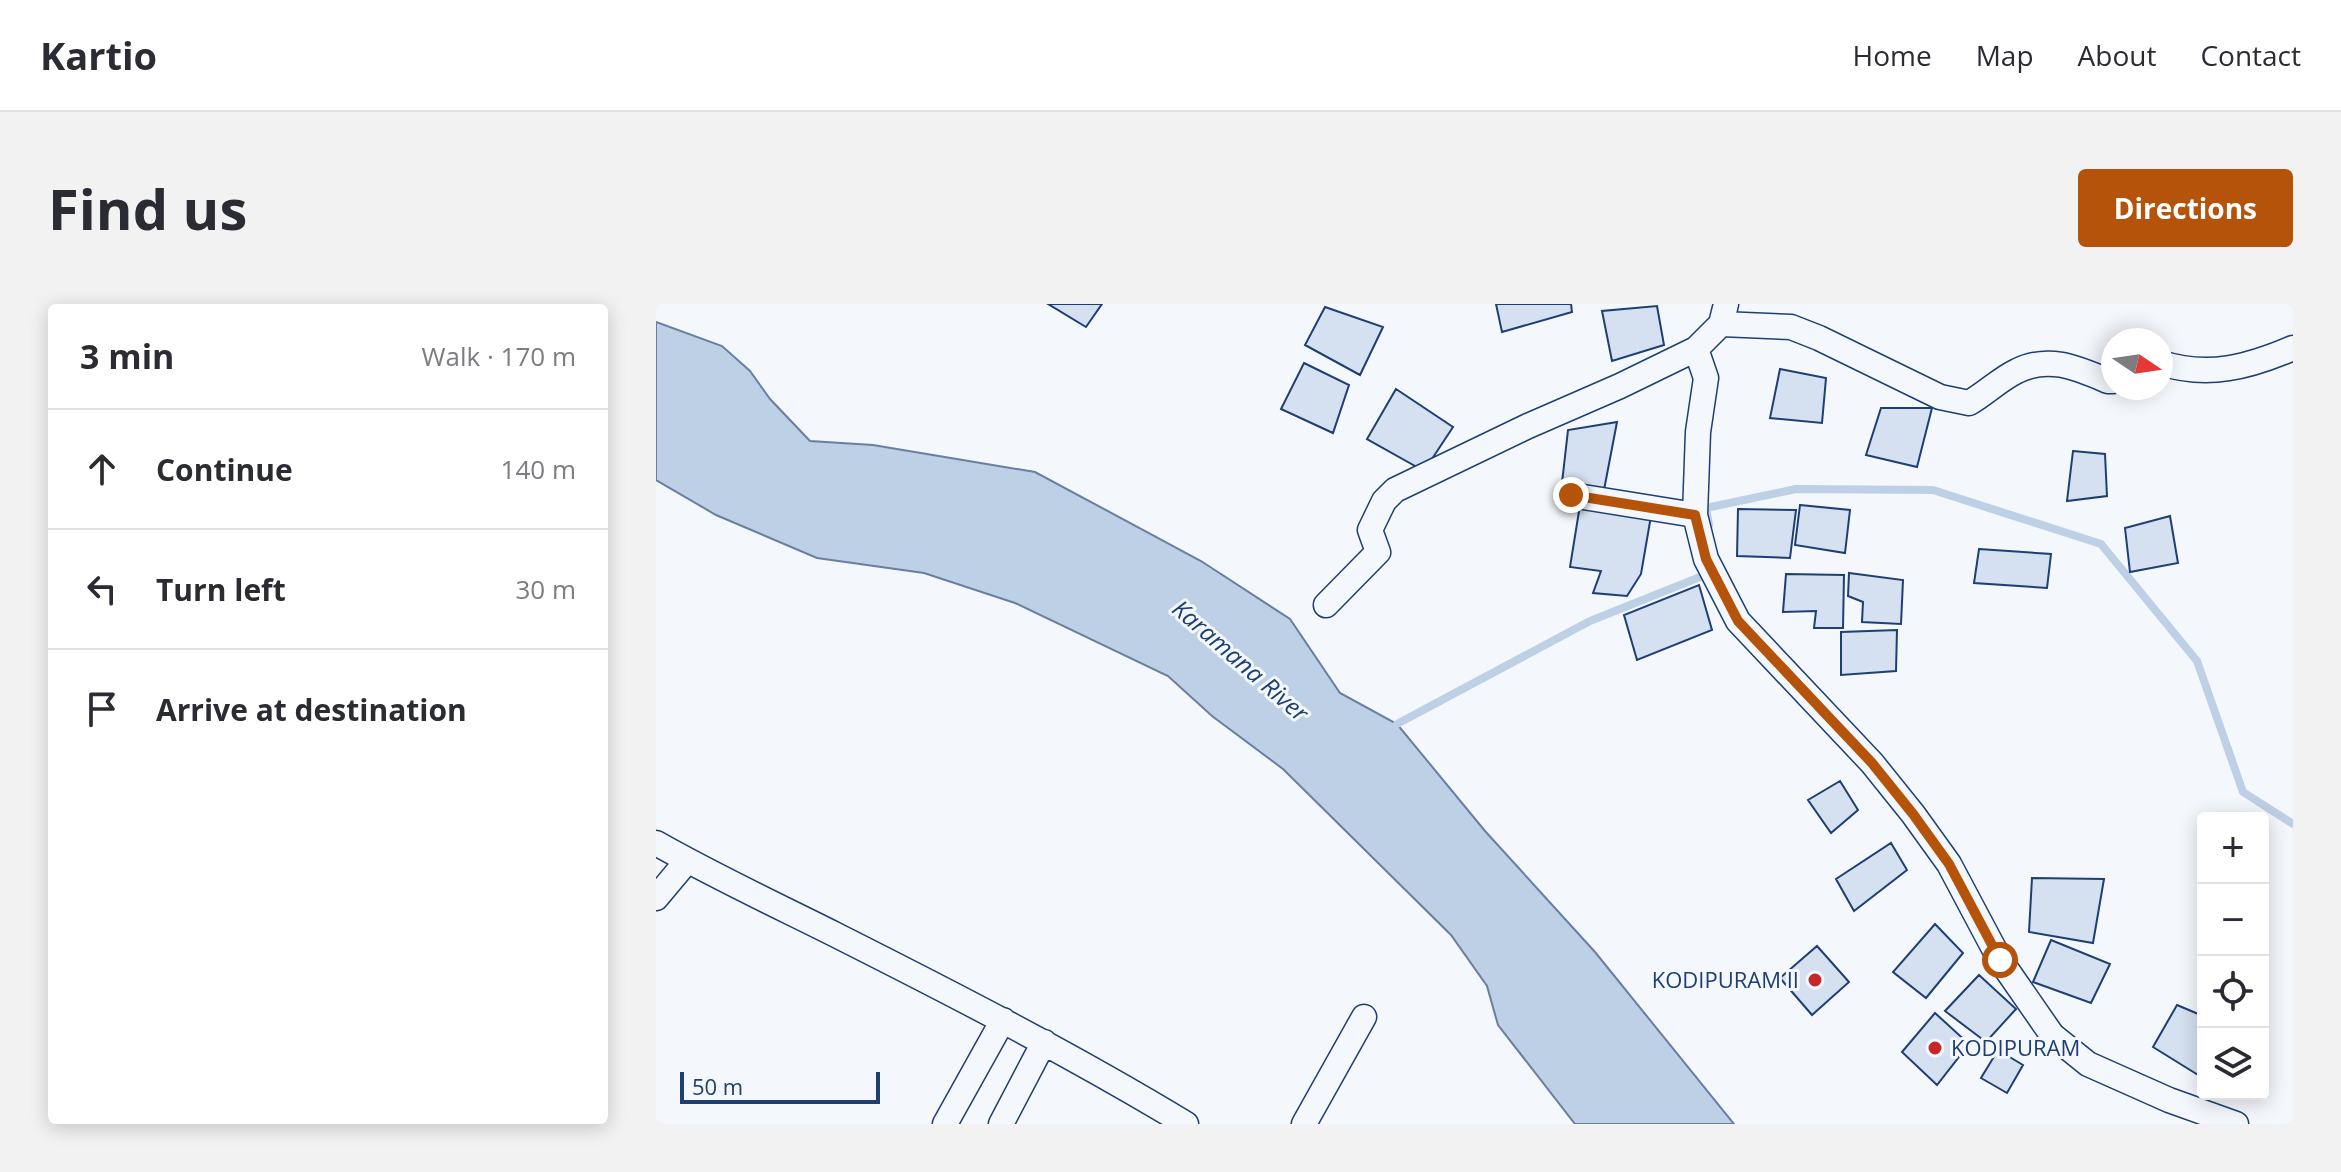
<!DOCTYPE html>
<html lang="en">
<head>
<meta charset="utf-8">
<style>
	body { margin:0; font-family:"Open Sans",sans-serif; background:#f2f2f3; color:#2b2b33 }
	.controls { position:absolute; right:24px; bottom:24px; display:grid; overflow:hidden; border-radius:8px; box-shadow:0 4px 20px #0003 }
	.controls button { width:72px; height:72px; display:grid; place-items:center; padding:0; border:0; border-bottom:2px solid #e1e1e2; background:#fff; color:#2b2b33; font:40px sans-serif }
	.compass { position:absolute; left:1445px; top:24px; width:72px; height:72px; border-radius:50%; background:#fff; box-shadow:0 4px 20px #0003; rotate:103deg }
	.scale { position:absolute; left:24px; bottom:20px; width:200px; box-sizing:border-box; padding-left:8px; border:4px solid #1d3f73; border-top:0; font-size:22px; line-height:28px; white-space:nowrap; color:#1d3f73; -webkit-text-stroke:6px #f4f7fb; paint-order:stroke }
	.stop { position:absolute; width:24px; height:24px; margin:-18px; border:6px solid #b45309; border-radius:50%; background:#fff }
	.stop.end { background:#b45309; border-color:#fff; box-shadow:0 2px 8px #0008 }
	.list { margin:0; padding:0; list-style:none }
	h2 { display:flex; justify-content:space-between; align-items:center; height:104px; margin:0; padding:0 32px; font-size:34px }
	h2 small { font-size:26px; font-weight:400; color:#7c7c81 }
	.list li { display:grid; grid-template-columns:52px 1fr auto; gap:24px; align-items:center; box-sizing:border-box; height:120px; padding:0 32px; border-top:2px solid #e1e1e2 }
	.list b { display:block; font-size:30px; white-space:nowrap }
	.list em { font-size:26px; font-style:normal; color:#7c7c81 }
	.icon { flex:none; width:44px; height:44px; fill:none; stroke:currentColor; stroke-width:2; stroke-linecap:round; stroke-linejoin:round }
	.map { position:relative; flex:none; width:1637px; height:820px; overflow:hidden; border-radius:8px }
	header { display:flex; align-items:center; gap:48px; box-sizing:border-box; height:112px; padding:0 40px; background:#fff; border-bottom:2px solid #e1e1e2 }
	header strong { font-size:38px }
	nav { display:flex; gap:44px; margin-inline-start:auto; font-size:28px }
	.intro { display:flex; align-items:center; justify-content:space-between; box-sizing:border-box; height:192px; padding:0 48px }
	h1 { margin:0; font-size:56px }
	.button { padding:20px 36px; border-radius:8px; background:#b45309; color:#fff; font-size:28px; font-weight:700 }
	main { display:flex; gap:48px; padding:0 48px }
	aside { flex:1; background:#fff; border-radius:8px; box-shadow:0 4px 20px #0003 }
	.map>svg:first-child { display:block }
	.water { fill:#bed0e5; stroke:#687fa3; stroke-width:2 }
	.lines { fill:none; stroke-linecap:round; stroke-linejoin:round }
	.stream { stroke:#bed0e5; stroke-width:8 }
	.building { fill:#d5e0f0; stroke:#1d3f73; stroke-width:2 }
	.street-casing { stroke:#1d3f73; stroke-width:27 }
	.street { stroke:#f4f7fb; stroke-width:24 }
	.route { stroke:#b45309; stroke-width:10 }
	.poi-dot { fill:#c62828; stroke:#f4f7fb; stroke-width:3 }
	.labels { text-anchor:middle; stroke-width:6; stroke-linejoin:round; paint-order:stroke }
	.poi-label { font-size:22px; fill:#1d3f73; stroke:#f4f7fb; text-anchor:end }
	.water-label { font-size:24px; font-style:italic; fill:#1d3f73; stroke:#f4f7fb }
</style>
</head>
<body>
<header>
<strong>Kartio</strong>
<nav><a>Home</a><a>Map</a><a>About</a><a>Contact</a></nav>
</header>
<div class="intro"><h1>Find us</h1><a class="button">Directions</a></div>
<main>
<aside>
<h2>3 min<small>Walk · 170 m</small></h2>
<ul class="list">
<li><svg class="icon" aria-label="ahead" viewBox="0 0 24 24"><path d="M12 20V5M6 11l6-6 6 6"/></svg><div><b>Continue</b></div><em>140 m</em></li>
<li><svg class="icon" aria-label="left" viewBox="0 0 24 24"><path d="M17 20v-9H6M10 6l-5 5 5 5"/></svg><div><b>Turn left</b></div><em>30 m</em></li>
<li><svg class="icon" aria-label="arrive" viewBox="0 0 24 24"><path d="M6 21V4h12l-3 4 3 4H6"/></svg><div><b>Arrive at destination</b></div></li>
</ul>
</aside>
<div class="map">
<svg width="1637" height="820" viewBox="0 0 1637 820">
	<rect width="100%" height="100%" fill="#f4f7fb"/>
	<path class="water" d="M0 18 66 42 94 67 114 95 154 137 217 141 379 168 545 257 634 315 684 389 741 420 829 527 939 648 1078 820H919L842 721 831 682 795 631 627 465 556 412 512 372 359 299 268 269 161 254 60 211 0 176Z"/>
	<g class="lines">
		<path class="stream" d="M1053 221 1050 204 1140 185 1277 186 1445 240 1541 357 1587 488 1637 520
			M741 420 934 317 1049 271"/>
	</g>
	<path class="building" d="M392 0H446L430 23Z
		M840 0H915L916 8 846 28Z
		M1001 2 1008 41 956 57 946 7Z
		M669 3 727 23 704 71 649 41Z
		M648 59 693 81 677 129 625 105Z
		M1124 65 1170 74 1166 119 1114 114Z
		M740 85 797 123 768 167 711 135Z
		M1225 104H1276L1261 163 1210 151Z
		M961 118 948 186 906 179 912 126Z
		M1417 147 1449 150 1451 192 1411 197Z
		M924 201 995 212 985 270 971 292 937 289 945 267 914 263Z
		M1144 201 1194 206 1189 249 1139 241Z
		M1082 205 1140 206 1134 254 1081 252Z
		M1514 212 1522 259 1474 268 1469 224Z
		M1323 245 1395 250 1391 284 1318 279Z
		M1193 269 1247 276 1245 320 1206 318 1207 298 1192 292Z
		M1130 270 1188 271 1187 324H1158L1160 307 1127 308Z
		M1043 281 1056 326 981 356 968 311Z
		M1241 326 1240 367 1185 371V328Z
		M1184 477 1202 506 1175 529 1152 496Z
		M1235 539 1251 566 1198 607 1180 575Z
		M1376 574 1448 575 1437 639 1373 628Z
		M1279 620 1307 649 1270 694 1237 668Z
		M1395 636 1454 660 1435 699 1377 678Z
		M1161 642 1193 678 1156 711 1124 674Z
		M1323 671 1360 705 1330 738 1289 707Z
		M1521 701 1547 712V774L1497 743Z
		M1279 709 1313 740 1281 781 1246 748Z
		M1342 746 1367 761 1351 789 1325 774Z"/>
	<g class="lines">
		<defs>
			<path id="street" d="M1070 0 1065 20 1040 45 1050 74 1042 128 1039 211 1050 255 1082 317 1216 459 1257 510 1293 560 1344 656 1396 731 1432 760 1513 796 1580 820
				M1065 20 1135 23 1163 34 1284 93 1313 99C1329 90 1344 75 1361 67 1393 51 1421 64 1452 77H1457
				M1505 59C1552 74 1593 63 1637 44
				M915 191 1039 211
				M670 301 722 248 714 226 728 197 739 186 872 122 964 82 1040 45
				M0 539C58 572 118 600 178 630 297 690 416 751 530 820
				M0 594 31 557
				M289 820 347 716
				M345 820 388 738
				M648 820 708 713"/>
		</defs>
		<use href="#street" class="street-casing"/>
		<use href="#street" class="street"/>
	</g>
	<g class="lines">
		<path class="route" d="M915 191 1039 211 1050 255 1082 317 1216 459 1257 510 1293 560 1344 656"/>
	</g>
	<g class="poi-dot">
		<circle cx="1159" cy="676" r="8"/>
		<circle cx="1279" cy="744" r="8"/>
	</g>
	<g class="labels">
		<g class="poi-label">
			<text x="1143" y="684">KODIPURAM II</text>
			<text x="1295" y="752" text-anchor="start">KODIPURAM</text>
		</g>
		<g class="water-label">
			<text transform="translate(584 357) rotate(41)" y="8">Karamana River</text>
		</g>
	</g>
</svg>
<div class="controls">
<button>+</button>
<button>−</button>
<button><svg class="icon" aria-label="locate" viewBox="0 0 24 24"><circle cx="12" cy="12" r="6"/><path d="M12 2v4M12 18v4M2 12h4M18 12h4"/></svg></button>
<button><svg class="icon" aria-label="layers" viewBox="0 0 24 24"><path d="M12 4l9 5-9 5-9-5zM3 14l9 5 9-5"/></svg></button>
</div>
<svg class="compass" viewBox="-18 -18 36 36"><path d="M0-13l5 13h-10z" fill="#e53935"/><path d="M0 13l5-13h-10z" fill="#7c7c81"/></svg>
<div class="scale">50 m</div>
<div class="stop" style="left:1344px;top:656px"></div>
<div class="stop end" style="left:915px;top:191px"></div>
</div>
</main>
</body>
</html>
